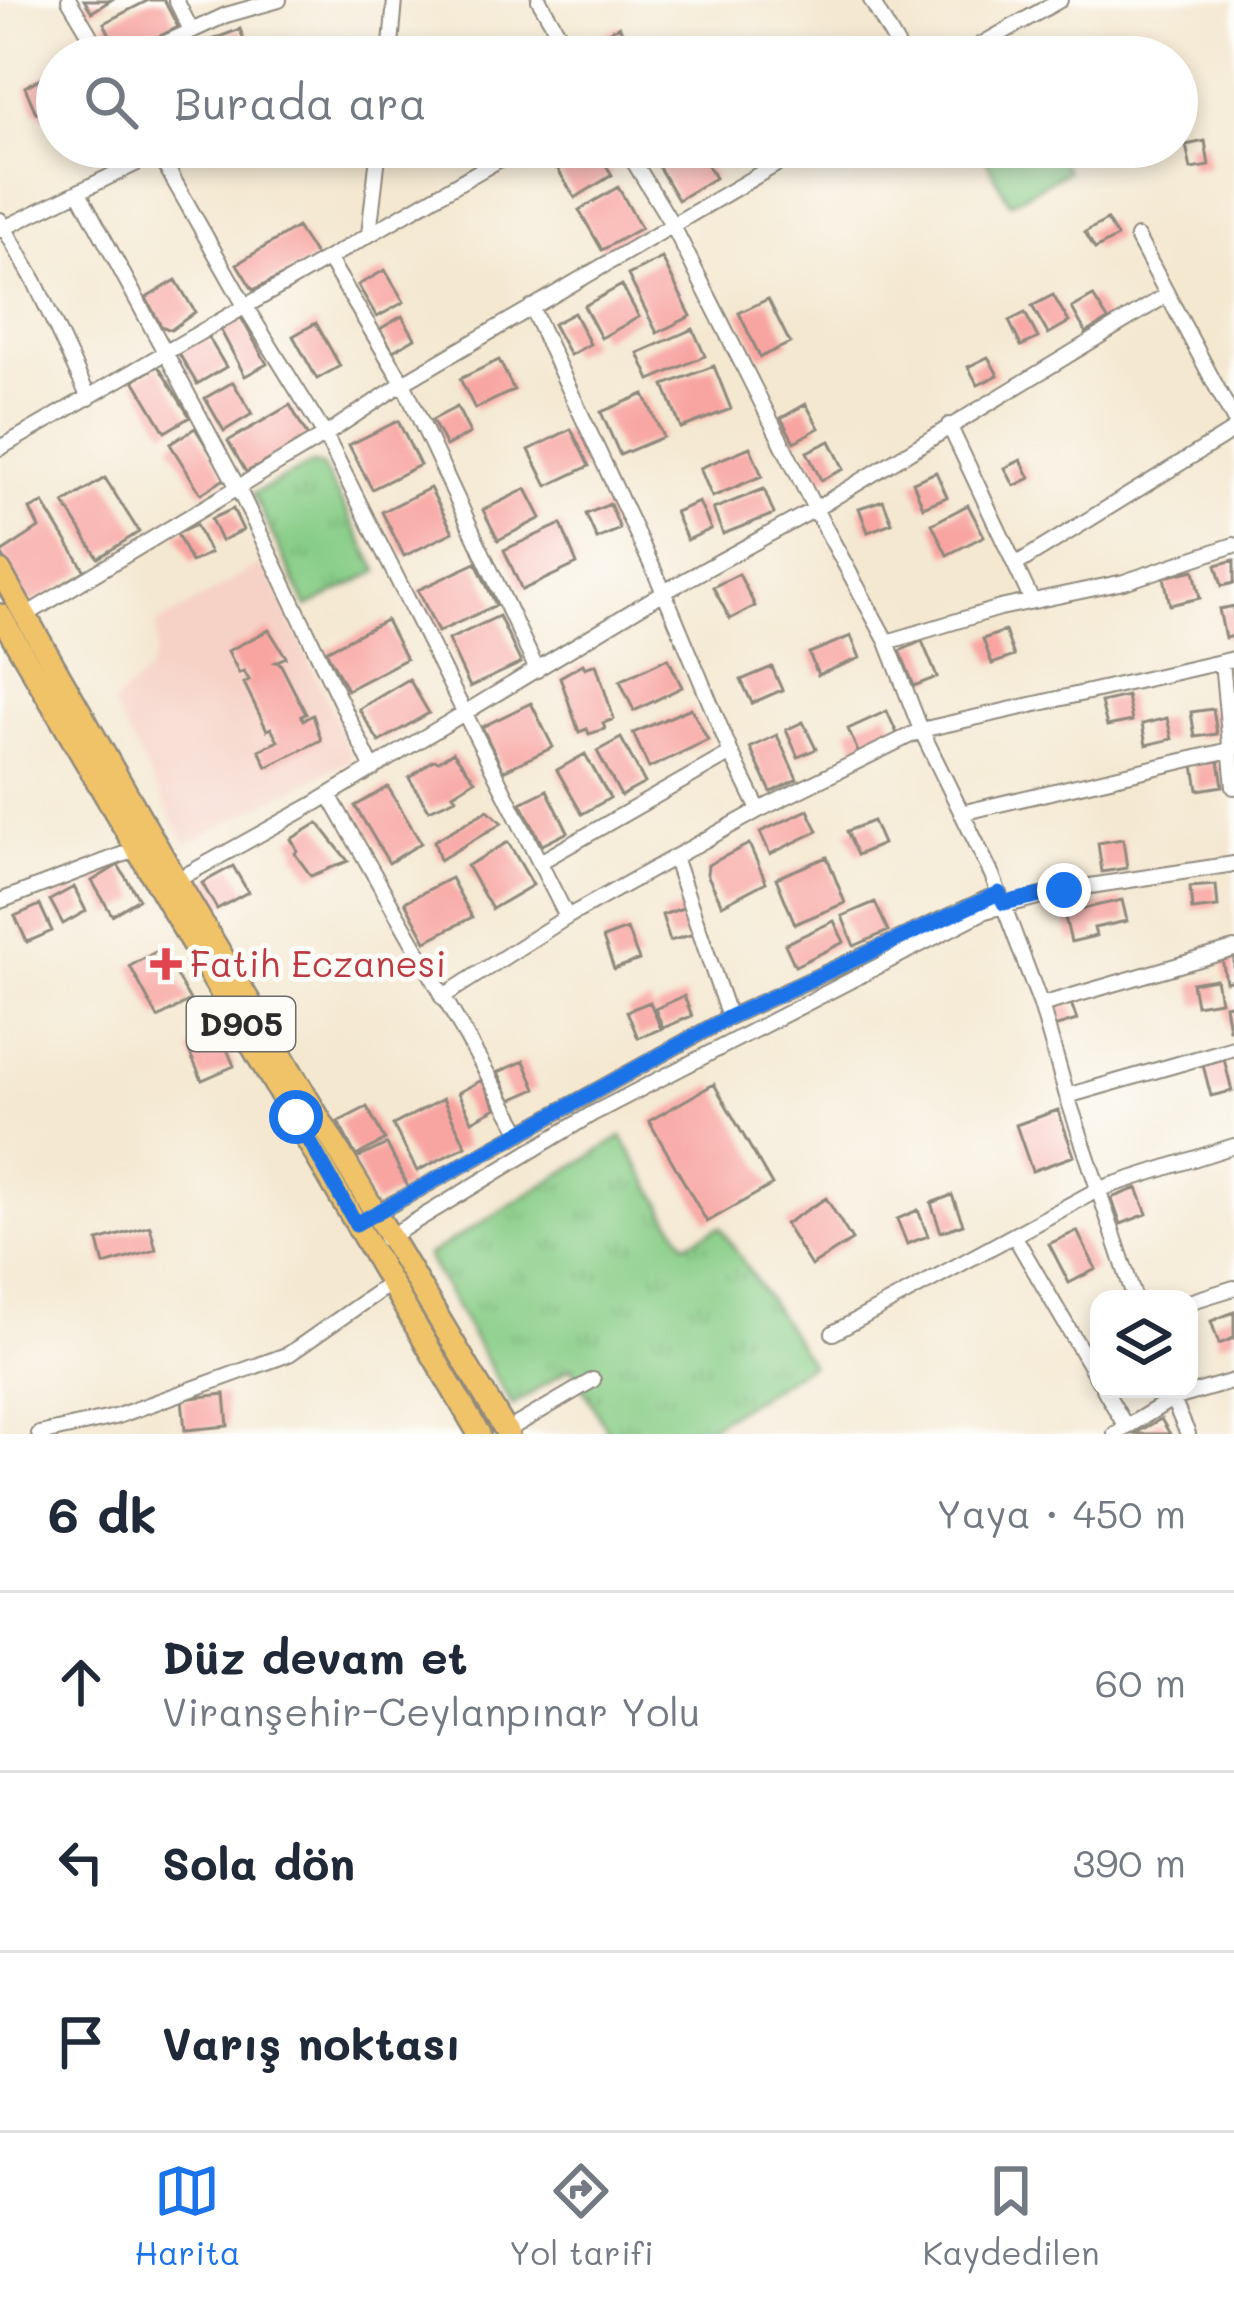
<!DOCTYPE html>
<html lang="tr">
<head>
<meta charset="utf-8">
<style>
	body { margin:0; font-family:Mali,sans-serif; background:#f6f6f7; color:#1f2937 }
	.controls { position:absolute; right:36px; bottom:36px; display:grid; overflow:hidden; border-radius:24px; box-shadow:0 6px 18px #0003 }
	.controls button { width:108px; height:108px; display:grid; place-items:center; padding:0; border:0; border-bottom:3px solid #e0e1e3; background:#fff; color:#1f2937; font:60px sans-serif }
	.stop { position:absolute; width:36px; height:36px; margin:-27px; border:9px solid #1a73e8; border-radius:50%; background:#fff }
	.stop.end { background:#1a73e8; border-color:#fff; box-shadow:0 3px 12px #0008 }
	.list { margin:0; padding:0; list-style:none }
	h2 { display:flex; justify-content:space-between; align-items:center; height:156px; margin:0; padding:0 48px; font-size:51px }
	h2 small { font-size:39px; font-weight:400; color:#747a83 }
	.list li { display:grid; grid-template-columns:78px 1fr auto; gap:36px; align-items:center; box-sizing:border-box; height:180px; padding:0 48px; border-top:3px solid #e0e1e3 }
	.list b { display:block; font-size:45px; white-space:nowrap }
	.list p { margin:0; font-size:39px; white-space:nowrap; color:#747a83 }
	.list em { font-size:39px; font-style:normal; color:#747a83 }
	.icon { flex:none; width:66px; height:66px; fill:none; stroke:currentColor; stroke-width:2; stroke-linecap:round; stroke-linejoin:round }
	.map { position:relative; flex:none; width:1234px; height:1434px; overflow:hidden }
	.search { position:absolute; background:#fff; box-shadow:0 6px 18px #0003; left:36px; right:36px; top:36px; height:132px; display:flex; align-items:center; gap:30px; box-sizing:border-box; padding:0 42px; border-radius:66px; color:#747a83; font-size:45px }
	.sheet { height:696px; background:#fff }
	nav { display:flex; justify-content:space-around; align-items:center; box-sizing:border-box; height:168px; border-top:3px solid #e0e1e3; background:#fff; font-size:33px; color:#747a83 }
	nav a { display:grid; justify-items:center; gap:6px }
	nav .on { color:#1a73e8 }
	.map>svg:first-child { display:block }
	.built { fill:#f6d1c6 }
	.park { fill:url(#park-tufts); stroke:#5a7c5a; stroke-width:3 }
	.pitch { fill:#89ce88; stroke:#5a7c5a; stroke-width:3 }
	.building { fill:#f8a5a2 }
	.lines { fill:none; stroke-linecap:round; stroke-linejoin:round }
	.street-casing { stroke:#908a7e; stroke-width:18 }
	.primary-casing { stroke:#908a7e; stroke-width:26 }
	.street { stroke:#fff; stroke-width:14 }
	.primary { stroke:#f1c369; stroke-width:21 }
	.route { stroke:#1a73e8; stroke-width:15 }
	.health-dot { fill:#e0444e; stroke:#fdfcf7; stroke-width:4.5 }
	.labels { text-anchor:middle; stroke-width:10; stroke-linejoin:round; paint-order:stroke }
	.shield { fill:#fdfcf7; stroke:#6a6a68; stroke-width:3 }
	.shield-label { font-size:33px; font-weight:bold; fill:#2b2b2b }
	.health-label { font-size:36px; fill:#be3a42; stroke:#fdfcf7; text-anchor:start }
</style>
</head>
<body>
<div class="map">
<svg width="1234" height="1434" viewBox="0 0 1234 1434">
	<defs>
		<pattern id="park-tufts" width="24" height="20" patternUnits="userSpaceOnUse" patternTransform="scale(3)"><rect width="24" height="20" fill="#89ce88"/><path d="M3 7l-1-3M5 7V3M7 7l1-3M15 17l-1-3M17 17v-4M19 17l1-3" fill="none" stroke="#76b176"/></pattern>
	</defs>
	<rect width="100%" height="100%" fill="#fdfcf7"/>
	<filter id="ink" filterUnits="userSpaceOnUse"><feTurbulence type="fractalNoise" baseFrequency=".00833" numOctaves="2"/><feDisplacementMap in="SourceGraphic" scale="24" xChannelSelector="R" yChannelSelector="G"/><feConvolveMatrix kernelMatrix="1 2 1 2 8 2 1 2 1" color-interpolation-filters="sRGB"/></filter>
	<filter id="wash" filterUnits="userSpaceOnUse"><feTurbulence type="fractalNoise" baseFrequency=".004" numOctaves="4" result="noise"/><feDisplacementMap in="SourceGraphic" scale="48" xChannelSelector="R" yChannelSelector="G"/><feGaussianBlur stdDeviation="2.7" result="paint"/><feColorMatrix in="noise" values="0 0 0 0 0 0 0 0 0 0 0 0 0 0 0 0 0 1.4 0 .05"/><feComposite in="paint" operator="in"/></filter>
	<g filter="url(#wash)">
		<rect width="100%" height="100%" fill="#f4e8d1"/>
		<path class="built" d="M261 564 274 584 351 754 350 760 186 844 112 705 149 671 156 650 157 624Z"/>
		<path class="park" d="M312 464 322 466 378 571 307 607 253 494Z
			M622 1137 685 1244 720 1227 811 1364 697 1434H609L571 1367 512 1406 427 1256Z"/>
		<path class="pitch" d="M979 147H1053L1067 171 1010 203Z"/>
		<g id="blocks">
			<path class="building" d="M84 0H111L92 12Z
				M149 0H164L178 27 120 56 104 23Z
				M619 26 636 57H591L585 46Z
				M240 29 250 57H209L203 43Z
				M57 69V109L43 117 39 111 36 113 25 87Z
				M1205 141 1209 166 1191 169 1186 145Z
				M570 147H595L612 175 575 198 551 158Z
				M647 147H697L715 178 678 200Z
				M618 187 641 228 602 250 579 210Z
				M1107 220 1117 237 1095 249 1085 232Z
				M297 227 315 255 313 261 253 290 237 264Z
				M662 258 691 316 657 333 628 275Z
				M385 270 404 302 377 317 358 285Z
				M176 280 195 312 171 330 161 326 146 298Z
				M622 285 639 317 601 338 584 306Z
				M1053 295 1069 322 1048 334 1032 306Z
				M1093 296 1108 320 1086 333 1072 308Z
				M768 299 790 343 760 357 739 313Z
				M574 313 590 344 570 355 553 324Z
				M1025 313 1038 338 1021 346 1009 321Z
				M402 316 415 338 393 351 380 329Z
				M236 317 242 319 267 364 245 376 219 327Z
				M316 323 340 366 317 379 293 336Z
				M693 329 705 356 650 380 638 353Z
				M207 335 226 367 197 384 178 352Z
				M988 357 998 375 978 385 968 367Z
				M499 360 514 390 475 409 460 379Z
				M158 366 190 417 165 432 134 380Z
				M714 366 731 409 681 428 664 385Z
				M233 382 252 414 224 431 205 398Z
				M644 394 663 437 620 455 601 412Z
				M806 404 819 428 794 442 781 418Z
				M290 405 307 435 302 444 246 472 228 441Z
				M457 407 470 433 446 446 432 420Z
				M398 421 420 465 372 489 349 445Z
				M195 428 226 478 201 494 170 444Z
				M571 429 589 466 547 486 529 450Z
				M830 441 844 469 821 480 807 452Z
				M750 447 762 476 712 497 700 468Z
				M1021 460 1030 478 1014 486 1005 468Z
				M936 472 947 497 923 507 913 482Z
				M105 478 139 532 98 558 64 503Z
				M430 488 453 532 404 556 382 512Z
				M526 489 541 518 498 540 483 510Z
				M764 489 774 514 723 534 713 509Z
				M883 500 892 523 868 532 859 508Z
				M699 502 711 529 687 540 675 512Z
				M43 503 85 571 30 605 1 553 39 528 30 509Z
				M610 504 620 529 597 539 586 514Z
				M968 505 984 536 947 555 932 524Z
				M233 509 243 530 221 541 211 519Z
				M561 524 577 564 522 590 504 550Z
				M196 525 210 553 191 562 177 534Z
				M1234 560V583L1222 586 1216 565Z
				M476 563 496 605 438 632 418 590Z
				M1194 570 1200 598 1170 605 1164 577Z
				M739 574 755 606 730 619 713 587Z
				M1234 606V636L1225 638 1219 609Z
				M499 616 521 663 470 687 448 640Z
				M386 620 406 659 347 690 326 651Z
				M269 630 286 657 275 662 280 663 306 714 301 716 303 720 313 715 321 740 267 767 259 750 278 741 271 728 267 730 244 683 249 680 244 671 239 673 228 651Z
				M1005 631 1014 656 992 664 983 639Z
				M851 636 860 658 818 675 809 653Z
				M922 641 937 677 914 686 900 651Z
				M668 658 682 687 634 711 620 681Z
				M583 664 585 668 596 664 614 719 603 723 605 729 589 734 587 729 579 732 560 677Z
				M772 667 782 690 752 703 741 680Z
				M409 679 429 713 379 742 359 709Z
				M1127 696 1132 721 1107 726 1101 702Z
				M531 703 553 747 503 771 482 727Z
				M691 708 708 740 649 768 633 733Z
				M1213 709 1217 734 1195 737 1191 712Z
				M887 711 898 736 859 754 848 729Z
				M1167 718 1172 739 1146 745 1142 724Z
				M803 722 816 749 798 757 786 730Z
				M777 735 797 779 771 792 750 748Z
				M621 738 645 783 621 796 597 751Z
				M453 752 475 780 453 794 456 798 429 810 409 778 433 760 439 761Z
				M585 754 610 798 582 814 557 770Z
				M1219 761 1223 786 1198 790 1194 765Z
				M388 787 421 843 389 863 355 806Z
				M547 790 568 832 542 845 521 803Z
				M488 810 502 823 440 860 434 841Z
				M808 810 818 831 770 854 760 832Z
				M873 821 883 844 857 855 847 831Z
				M318 823 348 861 311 876 295 854 297 850 291 839Z
				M1123 839 1127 868 1102 872 1098 843Z
				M508 842 533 885 492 909 467 866Z
				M749 844 766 882 722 905 707 874 708 865Z
				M827 857 845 903 795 924 776 878Z
				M118 865 139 899 112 915 92 881Z
				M233 866 248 892 217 909 202 883Z
				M451 878 472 917 426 941 405 902Z
				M1216 885 1218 907 1192 910 1190 887Z
				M74 887 86 911 63 924 50 900Z
				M1122 900 1127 921 1094 928 1096 936 1071 942 1064 913Z
				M875 902 888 931 854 946 842 916Z
				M40 905 52 931 27 942 15 916Z
				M686 907 694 934 670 941 662 915Z
				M834 921 844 942 795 966 785 944Z
				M627 929 639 960 614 969 603 938Z
				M161 949 190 1000 158 1018 130 966Z
				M1234 956V980L1226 982 1222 958Z
				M1216 979 1220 1001 1196 1005 1192 983Z
				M684 996 692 1016 663 1028 655 1009Z
				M650 1002 661 1029 638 1038 627 1011Z
				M1071 1003 1077 1020 1054 1027 1049 1011Z
				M1234 1003V1029H1229L1225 1005Z
				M222 1037 234 1066 202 1080 189 1051Z
				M1224 1059 1232 1091 1211 1096 1203 1065Z
				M524 1061 536 1089 511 1100 498 1072Z
				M482 1080 496 1108 472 1121 458 1093Z
				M714 1084 772 1185 707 1222 649 1121Z
				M443 1099 466 1146 417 1171 393 1125Z
				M367 1107 385 1140 356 1156 338 1122Z
				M1058 1110 1074 1156 1032 1171 1016 1125Z
				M387 1144 408 1187 375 1204 354 1160Z
				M1137 1188 1147 1214 1121 1224 1111 1198Z
				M952 1195 963 1224 941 1232 931 1203Z
				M826 1198 852 1240 811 1266 785 1224Z
				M918 1210 928 1236 907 1244 897 1219Z
				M150 1226 156 1250 104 1265 98 1241Z
				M1077 1231 1096 1269 1069 1283 1049 1244Z
				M1234 1312V1338L1219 1344 1211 1321Z
				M225 1394 228 1426 185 1430 182 1399Z
				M1161 1419 1170 1434H1134Z"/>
		</g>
	</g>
	<g filter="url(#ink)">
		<use href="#blocks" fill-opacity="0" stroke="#908a7e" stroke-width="3"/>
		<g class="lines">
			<defs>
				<path id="street" d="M69 0 103 57
					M176 0 191 30
					M539 0 572 57
					M871 0 904 57
					M135 57 226 15 279 0
					M390 57 395 0
					M959 57 1060 0
					M155 147 245 306 325 435 567 917
					M625 147 673 226 815 509 887 642 921 730 992 875 1041 1005 1067 1096 1135 1299
					M80 194 238 488 373 769
					M0 220 35 282 89 398
					M0 230 170 147
					M369 234 379 147
					M1137 237 1234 420
					M329 260 403 383 537 670
					M531 307 664 592 731 753 759 810
					M949 425 1032 601
					M0 448 521 147
					M1015 565 1234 430
					M26 615 325 435 403 383 806 147
					M887 642 1000 608 1124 582 1234 545
					M1222 662 1234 787
					M329 795 521 1133
					M961 813 1234 749
					M674 857 729 1017
					M540 862 731 753
					M177 880 314 804 664 592 815 509 1167 295
					M0 901 137 849
					M442 997 567 917 759 810 921 730 1234 659
					M1041 1005 1234 949
					M1067 1096 1234 1048
					M369 1217 729 1017 999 893
					M1015 1237 1099 1381
					M386 1239 592 1114 985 911 1064 890 1234 864
					M1189 1302 1234 1288
					M833 1333 1099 1189 1234 1146
					M1104 1389 1126 1427
					M1168 1389 1188 1434
					M506 1431 593 1380
					M39 1434 115 1417 289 1354 392 1282
					M1115 1434 1172 1399 1234 1381"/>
				<path id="primary" d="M0 571 167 864 508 1434
					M0 615 479 1434"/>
			</defs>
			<use href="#street" class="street-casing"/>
			<use href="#primary" class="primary-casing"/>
			<use href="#street" class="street"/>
			<use href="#primary" class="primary"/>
		</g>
	</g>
	<g class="lines" filter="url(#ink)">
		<path class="route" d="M296 1117 356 1224 729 1017 999 893 1004 903 1064 890"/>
	</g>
	<path class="health-dot" d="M160 946h12v12h12v12h-12v12h-12v-12h-12v-12h12z"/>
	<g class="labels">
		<rect class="shield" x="187" y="997" width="108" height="54" rx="9"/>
		<g class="shield-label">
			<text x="241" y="1036">D905</text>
		</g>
		<g class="health-label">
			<text x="190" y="977">Fatih Eczanesi</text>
		</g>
	</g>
</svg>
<div class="controls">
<button><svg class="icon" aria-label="layers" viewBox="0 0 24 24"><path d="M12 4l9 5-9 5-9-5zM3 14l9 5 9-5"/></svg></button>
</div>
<div class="stop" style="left:296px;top:1117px"></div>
<div class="stop end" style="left:1064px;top:890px"></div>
<div class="search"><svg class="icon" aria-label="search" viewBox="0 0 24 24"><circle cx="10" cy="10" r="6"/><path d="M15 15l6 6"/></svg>Burada ara</div>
</div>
<section class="sheet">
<h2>6 dk<small>Yaya · 450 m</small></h2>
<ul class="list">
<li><svg class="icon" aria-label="ahead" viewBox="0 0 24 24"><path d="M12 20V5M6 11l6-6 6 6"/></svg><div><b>Düz devam et</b><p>Viranşehir-Ceylanpınar Yolu</p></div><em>60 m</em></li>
<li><svg class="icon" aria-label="left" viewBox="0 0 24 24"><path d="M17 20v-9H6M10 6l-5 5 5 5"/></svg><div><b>Sola dön</b></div><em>390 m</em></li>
<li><svg class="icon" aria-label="arrive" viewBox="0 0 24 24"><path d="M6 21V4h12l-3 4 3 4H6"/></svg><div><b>Varış noktası</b></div></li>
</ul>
</section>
<nav>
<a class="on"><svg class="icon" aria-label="map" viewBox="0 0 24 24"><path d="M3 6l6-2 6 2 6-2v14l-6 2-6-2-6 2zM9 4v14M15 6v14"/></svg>Harita</a>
<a><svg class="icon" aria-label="directions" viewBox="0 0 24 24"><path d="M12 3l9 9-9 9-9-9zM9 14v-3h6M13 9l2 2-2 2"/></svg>Yol tarifi</a>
<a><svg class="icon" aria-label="saved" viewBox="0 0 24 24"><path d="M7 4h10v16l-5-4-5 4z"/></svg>Kaydedilen</a>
</nav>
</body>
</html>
